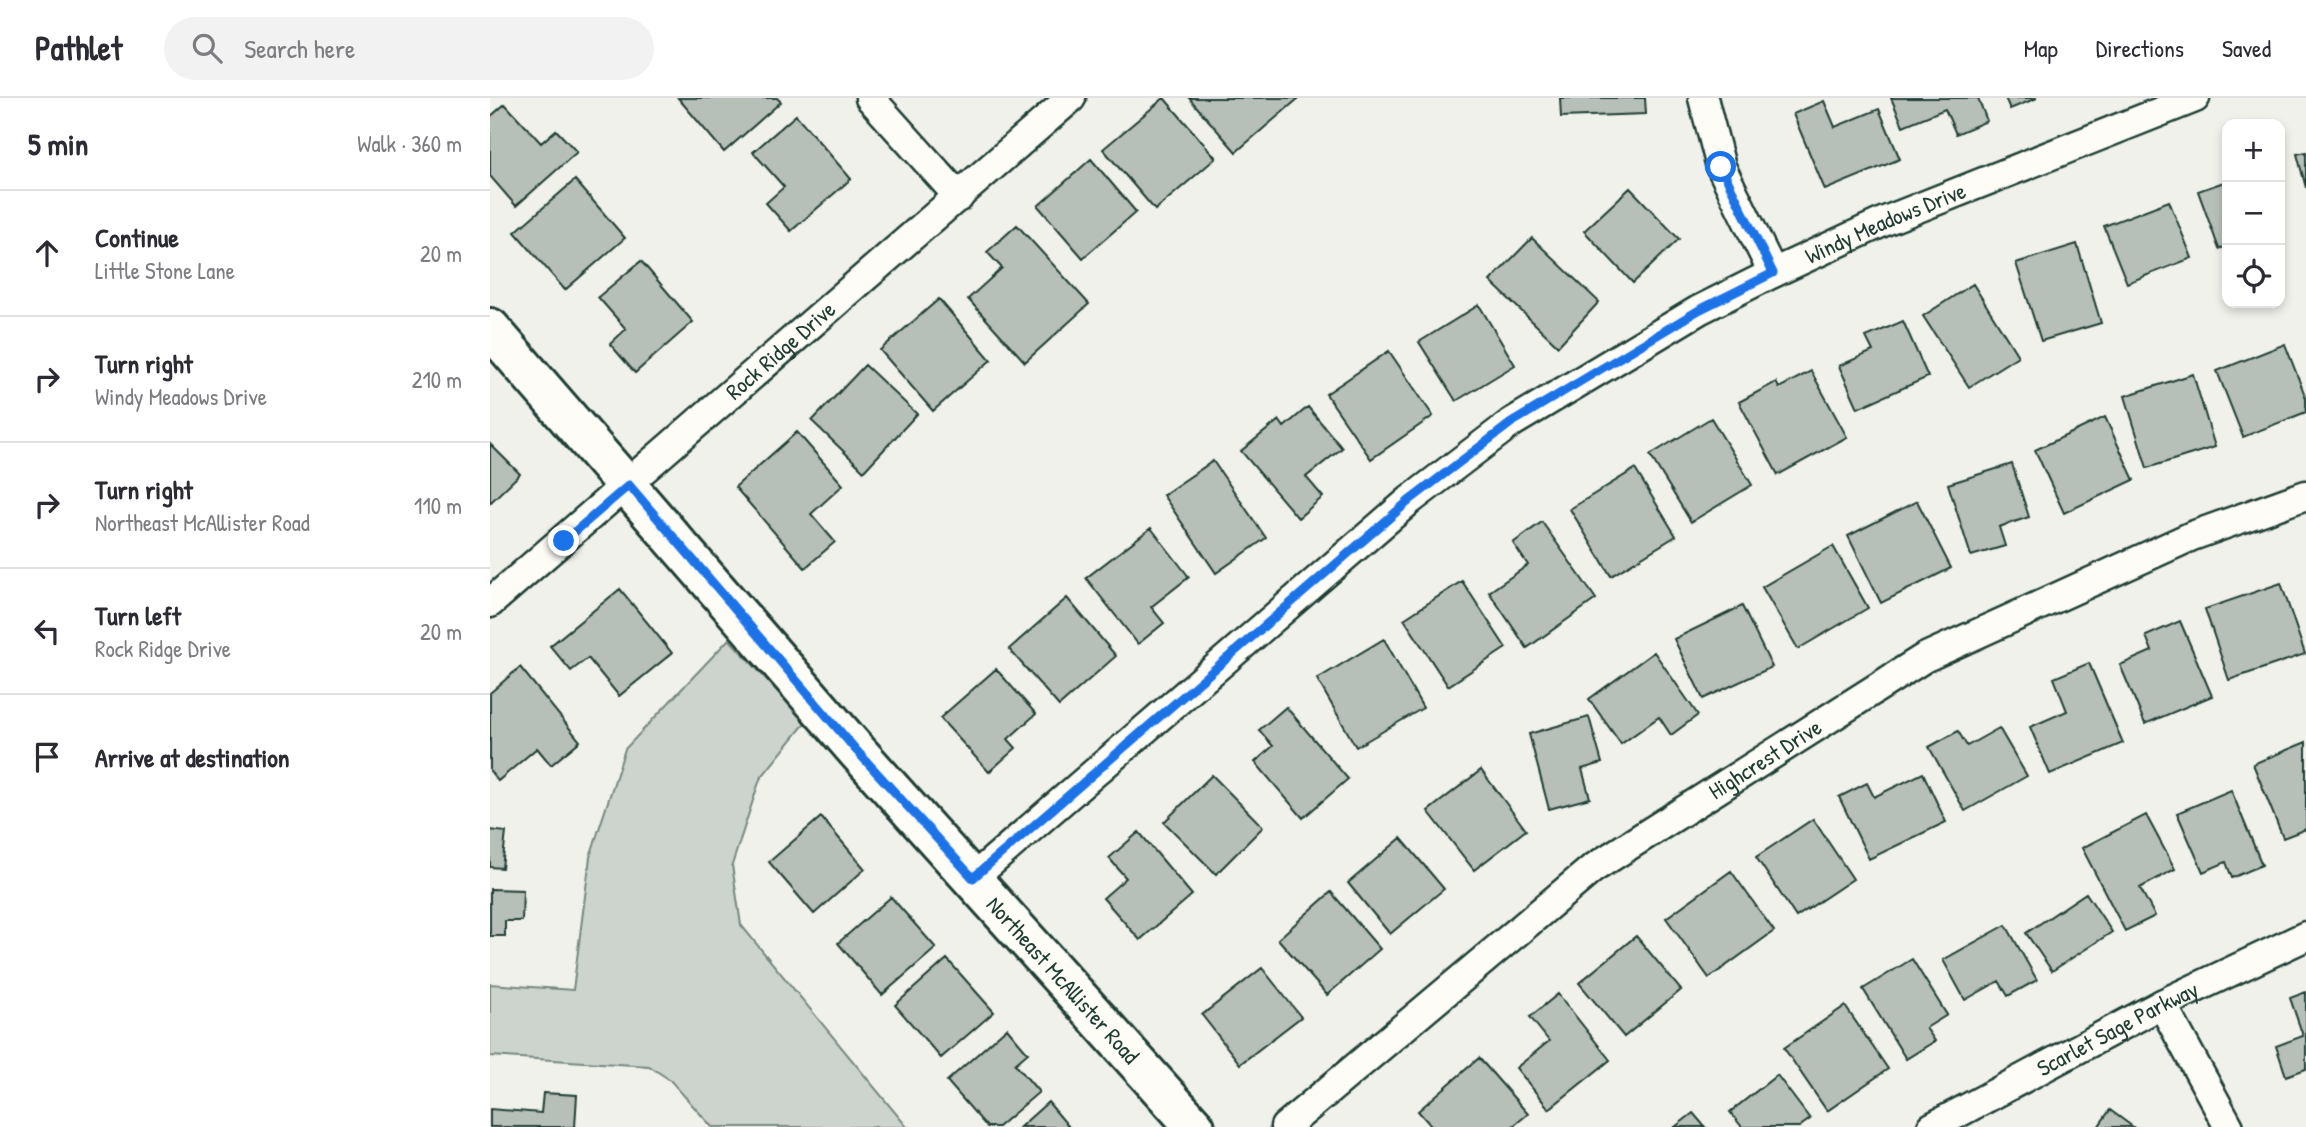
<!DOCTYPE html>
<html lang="en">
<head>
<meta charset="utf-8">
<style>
	body { margin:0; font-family:"Patrick Hand",sans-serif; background:#f2f2f3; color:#2b2b33 }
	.controls { position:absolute; right:21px; top:21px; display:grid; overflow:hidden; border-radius:14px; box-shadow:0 4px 10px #0003 }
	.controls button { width:63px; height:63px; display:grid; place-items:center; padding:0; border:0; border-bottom:2px solid #e1e1e2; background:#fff; color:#2b2b33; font:35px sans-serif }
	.stop { position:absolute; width:21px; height:21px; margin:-16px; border:5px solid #1a73e8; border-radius:50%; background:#fff }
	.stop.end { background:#1a73e8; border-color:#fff; box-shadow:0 2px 7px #0008 }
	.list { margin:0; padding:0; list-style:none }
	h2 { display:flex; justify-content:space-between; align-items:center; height:91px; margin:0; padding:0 28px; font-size:30px }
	h2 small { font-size:23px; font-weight:400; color:#7c7c81 }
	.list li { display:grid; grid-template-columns:46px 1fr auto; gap:21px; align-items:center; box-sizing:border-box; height:126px; padding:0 28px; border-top:2px solid #e1e1e2 }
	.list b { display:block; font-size:26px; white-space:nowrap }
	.list p { margin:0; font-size:23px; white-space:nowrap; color:#7c7c81 }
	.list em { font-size:23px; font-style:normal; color:#7c7c81 }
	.icon { flex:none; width:38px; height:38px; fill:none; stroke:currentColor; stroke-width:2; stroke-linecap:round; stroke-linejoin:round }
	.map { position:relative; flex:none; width:1816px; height:1029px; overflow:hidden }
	header { display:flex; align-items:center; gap:42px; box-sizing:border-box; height:98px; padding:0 35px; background:#fff; border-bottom:2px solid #e1e1e2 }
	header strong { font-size:33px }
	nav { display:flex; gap:38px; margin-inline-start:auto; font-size:24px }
	.search { width:490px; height:63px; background:#f2f2f3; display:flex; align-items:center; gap:18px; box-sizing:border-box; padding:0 24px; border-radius:38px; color:#7c7c81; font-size:26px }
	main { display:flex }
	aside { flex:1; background:#fff }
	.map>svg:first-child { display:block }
	.green { fill:#cdd3cd; stroke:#768880; stroke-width:2 }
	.building { fill:#b6bfb8; stroke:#1f3d34; stroke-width:2 }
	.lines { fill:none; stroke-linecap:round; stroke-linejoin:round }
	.street-casing { stroke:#1f3d34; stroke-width:33 }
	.secondary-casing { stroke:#1f3d34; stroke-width:44 }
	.street { stroke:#fdfcf7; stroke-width:28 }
	.secondary { stroke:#fdfcf7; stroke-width:38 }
	.route { stroke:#1a73e8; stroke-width:9 }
	.labels { text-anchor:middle; stroke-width:7; stroke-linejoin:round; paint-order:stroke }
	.street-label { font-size:23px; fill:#1f3d34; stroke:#fdfcf7 }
</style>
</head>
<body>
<header>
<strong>Pathlet</strong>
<div class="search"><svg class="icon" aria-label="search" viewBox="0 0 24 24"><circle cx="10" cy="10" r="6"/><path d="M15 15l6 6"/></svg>Search here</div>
<nav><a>Map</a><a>Directions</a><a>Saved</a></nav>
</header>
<main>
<aside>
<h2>5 min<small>Walk · 360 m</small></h2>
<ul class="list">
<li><svg class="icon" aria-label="ahead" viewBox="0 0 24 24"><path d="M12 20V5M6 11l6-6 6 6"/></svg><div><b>Continue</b><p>Little Stone Lane</p></div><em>20 m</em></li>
<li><svg class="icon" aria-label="right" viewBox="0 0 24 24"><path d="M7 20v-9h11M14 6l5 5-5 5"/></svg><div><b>Turn right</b><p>Windy Meadows Drive</p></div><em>210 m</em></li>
<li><svg class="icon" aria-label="right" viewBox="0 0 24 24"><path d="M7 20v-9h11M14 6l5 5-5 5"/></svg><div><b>Turn right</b><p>Northeast McAllister Road</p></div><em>110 m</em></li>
<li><svg class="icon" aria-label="left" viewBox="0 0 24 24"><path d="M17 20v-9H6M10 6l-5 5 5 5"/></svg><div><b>Turn left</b><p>Rock Ridge Drive</p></div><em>20 m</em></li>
<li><svg class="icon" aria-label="arrive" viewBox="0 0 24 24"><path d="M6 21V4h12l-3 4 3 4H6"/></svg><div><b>Arrive at destination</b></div></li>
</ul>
</aside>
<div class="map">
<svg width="1816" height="1029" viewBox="0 0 1816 1029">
	<rect width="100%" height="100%" fill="#f0f1eb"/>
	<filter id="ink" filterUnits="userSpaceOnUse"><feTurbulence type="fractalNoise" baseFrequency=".0143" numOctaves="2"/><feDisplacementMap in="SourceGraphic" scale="14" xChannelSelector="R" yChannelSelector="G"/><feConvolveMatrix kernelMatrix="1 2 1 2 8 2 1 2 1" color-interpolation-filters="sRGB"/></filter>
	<g filter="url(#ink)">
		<path class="green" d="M239 541 316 624 270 681 242 767 251 827 417 1029H222L180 982 159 968 0 958V886L83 892 100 759 135 651Z"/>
		<path class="building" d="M188 0H287L291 4 234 54Z
			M674 0 726 60 665 112 613 51Z
			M699 0H809L746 54Z
			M1070 0H1155L1156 16 1071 19Z
			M1401 0H1488L1497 23 1466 36 1455 11 1413 28Z
			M1515 0H1547L1520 11Z
			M1334 3 1345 29 1389 11 1410 61 1335 92 1303 16Z
			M15 6 51 45 66 32 87 54 26 108 0 78V19Z
			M306 17 361 81 301 133 276 105 294 89 263 54Z
			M1816 54V90L1807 56Z
			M601 61 646 114 593 160 548 108Z
			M85 82 135 140 75 192 25 134Z
			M1737 83V148L1729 151 1708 93Z
			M1140 90 1189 141 1143 185 1094 133Z
			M1679 103 1702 160 1637 185 1614 128Z
			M527 127 599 206 535 264 478 201 512 170 497 154Z
			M1042 140 1109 204 1068 248 1000 183Z
			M1587 146 1611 225 1551 243 1526 165Z
			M151 163 203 224 145 275 120 246 136 231 108 199Z
			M1483 186 1528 258 1479 289 1433 218Z
			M449 201 501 262 443 313 390 252Z
			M989 207 1025 267 966 303 929 244Z
			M1413 223 1438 279 1368 310 1349 268 1383 253 1376 239Z
			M1795 246 1816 300V314L1753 339 1727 273Z
			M899 253 943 318 881 361 836 296Z
			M375 267 427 316 374 373 322 323Z
			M1321 273 1357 339 1288 377 1249 304 1286 284 1289 290Z
			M1703 276 1725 349 1657 370 1635 298Z
			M818 309 852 350 816 379 833 399 808 420 751 353 789 322 794 329Z
			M1615 319 1644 382 1574 415 1545 352Z
			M1221 320 1262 387 1201 424 1160 357Z
			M307 334 353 387 321 416 345 444 315 470 245 389Z
			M0 346 30 376 0 405Z
			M723 363 776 440 726 475 673 397Z
			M1522 366 1539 419 1509 429 1515 448 1481 458 1458 386Z
			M1145 371 1186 438 1121 478 1080 411Z
			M1427 403 1461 470 1391 505 1358 438Z
			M1052 424 1106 501 1037 550 999 494 1038 467 1023 445Z
			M661 430 699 479 661 509 674 525 648 546 596 480Z
			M1343 448 1378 510 1308 551 1272 489Z
			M972 483 1016 550 958 588 914 521Z
			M1791 485 1815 556 1739 582 1715 511Z
			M130 491 182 555 129 598 98 560 81 573 60 548Z
			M577 500 626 558 569 608 519 551Z
			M1252 508 1282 569 1213 601 1184 541Z
			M1690 523 1722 598 1655 626 1630 567 1662 553 1656 538Z
			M894 541 933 610 866 649 827 581Z
			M1164 554 1208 617 1181 637 1169 619 1131 646 1099 601Z
			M1599 565 1633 645 1560 676 1540 629 1577 613 1564 580Z
			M30 569 90 643 61 667 47 650 8 683 0 673V595Z
			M506 571 546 616 518 641 526 650 499 674 450 620Z
			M796 609 858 681 813 720 765 664 783 648 769 632Z
			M1099 619 1112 665 1092 671 1100 700 1059 711 1039 636Z
			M1509 630 1537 678 1475 713 1439 649 1468 633 1477 648Z
			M1816 644V731L1793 740 1763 666Z
			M991 672 1036 732 984 772 938 713Z
			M1433 675 1456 724 1379 761 1349 699 1377 685 1384 699Z
			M722 677 773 729 726 776 674 724Z
			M1741 692 1772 767 1742 780 1736 764 1713 774 1687 715Z
			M1656 717 1685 771 1650 790 1665 818 1635 833 1592 750Z
			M331 719 375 771 324 816 279 764Z
			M1323 721 1363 781 1306 819 1266 759Z
			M0 732 16 734 12 770 0 769Z
			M649 734 702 797 650 842 613 800 636 780 619 760Z
			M911 740 954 791 900 836 858 785Z
			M1241 773 1284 833 1219 880 1176 820Z
			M0 791 33 792 32 823H15V838H0Z
			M841 794 890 851 837 897 788 841Z
			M1596 795 1622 834 1562 873 1536 835Z
			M401 799 446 850 392 897 348 845Z
			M1516 827 1547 882 1518 898 1509 883 1475 902 1453 862Z
			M1146 838 1191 892 1134 939 1089 885Z
			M457 861 504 914 451 960 405 907Z
			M1422 861 1457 917 1436 930 1445 943 1416 961 1373 891Z
			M772 870 811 919 750 966 712 917Z
			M1816 894V971L1796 978 1786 948 1813 938 1800 900Z
			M1068 896 1120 962 1059 1011 1026 970 1059 943 1040 919Z
			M1355 908 1398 971 1337 1013 1294 950Z
			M517 930 538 955 525 966 549 994 508 1029H497L457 983Z
			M989 960 1038 1016 1022 1029H942L928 1013Z
			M1287 977 1320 1021 1309 1029H1252L1240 1014Z
			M53 995 87 997 85 1029H0V1011L51 1015Z
			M558 1004 579 1029H530Z
			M1620 1012 1643 1029H1608Z
			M1203 1015 1215 1029H1185Z"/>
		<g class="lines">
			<defs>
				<g id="street">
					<path d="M380 0 469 99"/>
					<path d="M1213 0 1231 69 1283 175"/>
					<path id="s1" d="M0 505 581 0"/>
					<path id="s2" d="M483 780 920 402 1021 325 1209 212 1283 175 1395 123 1705 0"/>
					<path d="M1672 906 1739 1029"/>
					<path id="s3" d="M795 1029 1102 771 1434 560 1702 438 1816 397"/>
					<path id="s4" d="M1442 1029 1672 906 1816 838"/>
				</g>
				<g id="secondary">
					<path id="s5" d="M0 230 366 652 705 1029"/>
				</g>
			</defs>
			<use href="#street" class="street-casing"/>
			<use href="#secondary" class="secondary-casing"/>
			<use href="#street" class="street"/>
			<use href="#secondary" class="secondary"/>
		</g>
	</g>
	<g class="lines" filter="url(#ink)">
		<path class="route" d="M74 443 139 387 366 652 483 780 920 402 1021 325 1209 212 1283 175 1231 69"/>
	</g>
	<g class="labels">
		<g class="street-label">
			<text dy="8" stroke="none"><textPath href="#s2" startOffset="1130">Windy Meadows Drive</textPath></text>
			<text dy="8" stroke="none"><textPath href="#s1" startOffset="385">Rock Ridge Drive</textPath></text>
			<text dy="8" stroke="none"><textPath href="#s3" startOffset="606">Highcrest Drive</textPath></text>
			<text dy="8" stroke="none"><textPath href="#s5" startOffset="868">Northeast McAllister Road</textPath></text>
			<text dy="8" stroke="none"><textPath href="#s4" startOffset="210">Scarlet Sage Parkway</textPath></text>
		</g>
	</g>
</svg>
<div class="controls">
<button>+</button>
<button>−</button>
<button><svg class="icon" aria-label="locate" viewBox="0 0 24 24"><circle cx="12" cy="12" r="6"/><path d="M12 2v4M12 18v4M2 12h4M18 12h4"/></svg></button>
</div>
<div class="stop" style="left:1231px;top:69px"></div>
<div class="stop end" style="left:74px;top:443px"></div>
</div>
</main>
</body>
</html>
